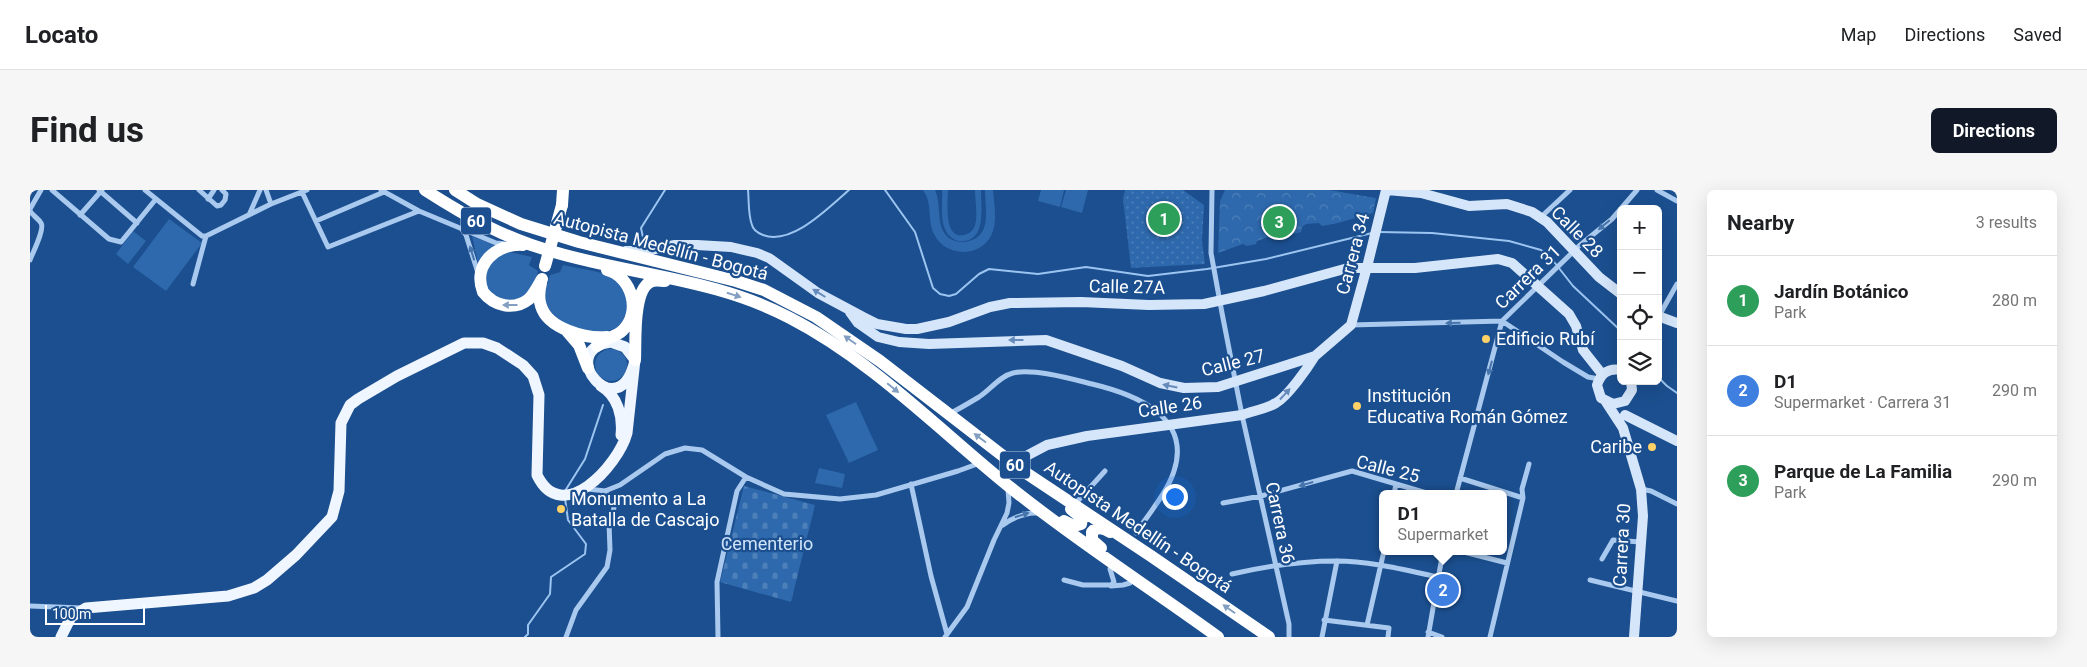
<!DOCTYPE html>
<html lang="en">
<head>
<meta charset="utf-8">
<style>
	body { margin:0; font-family:Roboto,sans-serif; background:#f6f6f6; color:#202124 }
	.controls { position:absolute; right:15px; top:15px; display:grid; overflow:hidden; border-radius:8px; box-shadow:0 5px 20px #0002 }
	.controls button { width:45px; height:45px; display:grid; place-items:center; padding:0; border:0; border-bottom:1px solid #e0e0e0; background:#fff; color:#202124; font:25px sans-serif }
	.scale { position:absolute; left:15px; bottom:12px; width:100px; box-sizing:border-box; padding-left:5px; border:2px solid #fff; border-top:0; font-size:14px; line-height:18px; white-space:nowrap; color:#fff; -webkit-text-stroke:4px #1b4f8f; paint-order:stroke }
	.you { position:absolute; left:1144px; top:306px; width:18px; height:18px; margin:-12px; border:4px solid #fff; border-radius:50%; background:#1a73e8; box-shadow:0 0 0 8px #1a73e833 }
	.badge { display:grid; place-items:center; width:32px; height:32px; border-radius:50%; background:#111827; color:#fff; font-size:16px; font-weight:700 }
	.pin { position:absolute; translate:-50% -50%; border:2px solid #fff; box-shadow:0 1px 5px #0006 }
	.popup { position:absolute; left:1349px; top:300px; width:128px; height:65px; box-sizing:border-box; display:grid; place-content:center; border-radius:8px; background:#fff; filter:drop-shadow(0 1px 4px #0005); font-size:16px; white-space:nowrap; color:#757577 }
	.popup b { font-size:19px; color:#202124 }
	.popup::after { content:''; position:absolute; left:50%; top:100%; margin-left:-10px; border:10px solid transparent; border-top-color:#fff }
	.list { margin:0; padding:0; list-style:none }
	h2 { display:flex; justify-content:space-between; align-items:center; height:65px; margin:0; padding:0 20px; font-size:21px }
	h2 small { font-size:16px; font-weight:400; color:#757577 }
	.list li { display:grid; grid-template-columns:32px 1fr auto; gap:15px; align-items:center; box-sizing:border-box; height:90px; padding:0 20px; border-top:1px solid #e0e0e0 }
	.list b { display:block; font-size:19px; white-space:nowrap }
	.list p { margin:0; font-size:16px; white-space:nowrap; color:#757577 }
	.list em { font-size:16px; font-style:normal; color:#757577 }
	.icon { flex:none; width:28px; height:28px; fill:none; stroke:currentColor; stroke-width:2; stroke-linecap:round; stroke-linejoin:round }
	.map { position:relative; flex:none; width:1647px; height:447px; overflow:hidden; border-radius:8px }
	header { display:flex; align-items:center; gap:30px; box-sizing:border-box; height:70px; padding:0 25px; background:#fff; border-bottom:1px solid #e0e0e0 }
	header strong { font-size:24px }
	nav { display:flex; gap:28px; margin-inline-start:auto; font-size:18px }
	.intro { display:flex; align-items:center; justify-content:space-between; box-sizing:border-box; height:120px; padding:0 30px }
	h1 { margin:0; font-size:35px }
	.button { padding:12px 22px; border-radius:8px; background:#111827; color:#fff; font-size:18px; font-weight:700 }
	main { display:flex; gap:30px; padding:0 30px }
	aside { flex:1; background:#fff; border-radius:8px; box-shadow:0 5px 20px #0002 }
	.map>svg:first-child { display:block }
	.grass { fill:#2e69ad }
	.cemetery { fill:url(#cemetery-stones) }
	.park { fill:url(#park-crowns) }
	.garden { fill:url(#garden-dots) }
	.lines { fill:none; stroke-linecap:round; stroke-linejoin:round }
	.stream { stroke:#9cc4f0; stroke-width:2 }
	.street { stroke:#a9c9ee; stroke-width:5 }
	.secondary { stroke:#d6e6fa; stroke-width:10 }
	.primary { stroke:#f0f6ff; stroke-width:11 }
	.highway { stroke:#fff; stroke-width:12 }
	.highway-bridge { stroke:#fff; stroke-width:12 }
	.oneway { fill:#4674ac }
	.oneway2 { fill:#668bba }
	.oneway3 { fill:#829ec1 }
	.poi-dot { fill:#ffd166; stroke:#1b4f8f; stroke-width:2 }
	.labels { text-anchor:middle; stroke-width:4.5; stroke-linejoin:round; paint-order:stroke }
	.shield { fill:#1b4f8f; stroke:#bbcadd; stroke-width:1 }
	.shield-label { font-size:16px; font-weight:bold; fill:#fff }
	.street-label { font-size:18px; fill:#fff; stroke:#1b4f8f }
	.poi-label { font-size:18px; fill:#fff; stroke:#1b4f8f; text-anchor:start }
	.park-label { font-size:18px; fill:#cfe3fa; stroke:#1b4f8f }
</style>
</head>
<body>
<header>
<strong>Locato</strong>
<nav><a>Map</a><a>Directions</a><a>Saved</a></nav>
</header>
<div class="intro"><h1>Find us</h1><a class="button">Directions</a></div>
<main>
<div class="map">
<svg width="1647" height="447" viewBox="0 0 1647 447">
	<defs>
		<pattern id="cemetery-stones" width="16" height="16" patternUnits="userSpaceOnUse" patternTransform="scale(1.25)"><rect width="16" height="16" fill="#2e69ad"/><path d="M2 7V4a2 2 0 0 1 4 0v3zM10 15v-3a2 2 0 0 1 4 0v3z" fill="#4d80b9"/></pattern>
		<pattern id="park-crowns" width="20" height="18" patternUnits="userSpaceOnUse" patternTransform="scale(1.25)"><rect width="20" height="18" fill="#2e69ad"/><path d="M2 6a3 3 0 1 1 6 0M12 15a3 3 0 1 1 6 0" fill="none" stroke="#4d80b9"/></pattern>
		<pattern id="garden-dots" width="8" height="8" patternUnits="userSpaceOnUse" patternTransform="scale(1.25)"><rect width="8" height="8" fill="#2e69ad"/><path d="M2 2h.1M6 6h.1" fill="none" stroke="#4d80b9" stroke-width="1.8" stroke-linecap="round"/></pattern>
	</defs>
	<rect width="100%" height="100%" fill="#1b4f8f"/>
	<path class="grass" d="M893 0H905C911 13 907 29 913 41 921 57 948 55 954 38 958 27 955 12 955 0H963C964 14 968 32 961 46 949 68 915 67 904 44 897 30 903 14 893 0Z
		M912 0H918C918 12 913 49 934 45 939 44 944 40 945 35 948 25 945 11 945 0H951C951 19 957 54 928 51 907 44 913 18 912 0Z
		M1011 0H1034L1030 17 1008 11Z
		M1036 0H1058L1052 23 1031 17Z
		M139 29 172 53 136 101 103 77Z
		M103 41 116 51 98 74 86 64Z
		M442 46 464 55 448 73Z
		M475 61 502 67 499 75 508 81 503 99 485 112C455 103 456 108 457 76Z
		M533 75C547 78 564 80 577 85 586 89 595 98 596 107 605 165 517 141 515 107 515 100 518 92 520 85L530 82Z
		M565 175a16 16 0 1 1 32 0a16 16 0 1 1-32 0Z
		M826 212 848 260 819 273 796 225Z
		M789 278 815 284 812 298 785 293Z"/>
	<path class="cemetery" d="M714 296 785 315 761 412 690 392Z"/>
	<path class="park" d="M1195 0H1299L1346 8 1343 23 1308 33 1292 36 1289 33 1276 34 1272 37 1271 42 1256 46 1252 42 1227 51 1226 54 1217 56 1213 54 1188 63 1190 11Z"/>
	<path class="garden" d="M1095 0H1153L1174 15 1172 51 1175 74 1101 78 1093 9Z"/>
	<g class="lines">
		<path class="stream" d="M718 0C719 10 718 25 722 35 723 40 728 43 733 45 762 56 799 17 819 0
			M855 0 885 42 903 98 910 104 919 106 926 104 949 84 959 79 1008 84 1056 77 1118 86 1177 79 1236 69 1342 43
			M1349 42 1402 43 1479 51 1511 60 1521 68 1543 96 1591 141
			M615 57 611 38 635 0
			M1628 187 1637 196 1647 203
			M535 301 555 269 573 215
			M495 447 498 444V435L520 404 521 387 555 364 556 354 538 330 535 308"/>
		<path class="street" d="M22 0 79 49 91 52 126 9
			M69 0 107 33
			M115 0 172 46H176
			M169 0 187 16 191 15 195 10 196 4 192 0
			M236 0 241 14
			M351 0 389 21 466 53 476 54
			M1182 0 1181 63 1192 123 1212 225 1259 434V447
			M1627 0 1647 11
			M272 2 298 57 389 21
			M178 9 184 0
			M0 19 11 0
			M0 21C3 26 8 28 11 33 15 39 3 62 0 70
			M50 25 72 0
			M219 25 230 0
			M1511 27 1540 0
			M286 31 354 2
			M432 39 436 45 448 83
			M176 46 241 14 277 0
			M163 94 176 46
			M1629 126 1647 94
			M1321 135 1472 131 1533 172 1558 187 1569 189
			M919 224C929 219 939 213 949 207 960 200 970 186 983 183 1003 178 1042 189 1062 194 1104 204 1162 226 1144 281 1138 301 1118 325 1106 343
			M1430 288 1493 308 1460 447
			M881 294 901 386 917 444
			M558 299 575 301 590 295 635 264 655 258 672 260 716 287 754 304 810 309 846 305 928 281 950 273
			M1611 299 1621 301 1647 314
			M1364 304 1366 294
			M1426 304 1472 131 1549 56 1582 29 1607 0
			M1493 308 1492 299 1499 274
			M1193 313 1231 306 1322 281 1400 304
			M1045 314 1075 281
			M973 335C984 327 995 322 1009 323
			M1430 361 1477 373
			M1572 369 1583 350 1610 352
			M1202 384C1237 376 1270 371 1306 371 1340 371 1375 380 1408 387
			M1034 390 1053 395H1081L1084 392 1080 379
			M1560 390 1647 411
			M1081 396 1093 395 1100 393
			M0 416 52 418
			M1294 430 1359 438 1358 447
			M1337 435 1354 361
			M1398 442 1412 447
			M536 447 546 420 577 377 580 360 579 333 583 325 584 316 575 301
			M688 447 687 392 707 301 716 287
			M915 447 937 417 964 350 977 323 979 313 978 299
			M1292 447 1307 371
			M1398 447 1413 361"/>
		<path class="secondary" d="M1357 0 1391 3 1439 16 1477 14 1502 22 1517 32 1569 87 1591 104
			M596 61H615L645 55H667L701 57 727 63 739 68 788 103 833 127 847 134 876 139H887L919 132 960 117 980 113 1051 112 1119 115 1174 114 1234 101 1318 78H1385L1468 69 1482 73 1539 124 1546 136 1553 160 1572 184
			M820 122 828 133 848 147 869 152 899 154 1016 150 1092 176 1130 193 1154 198 1188 197 1285 166 1321 135 1337 77 1356 0
			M1628 126 1647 133
			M1591 180C1578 178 1571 183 1567 195L1571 208 1583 214 1595 211 1602 200 1601 191
			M1576 212 1593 238 1611 299 1613 326 1604 447
			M1595 225 1647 251
			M983 273 1017 255 1057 246 1212 225C1223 221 1235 219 1246 213 1258 206 1277 179 1285 166"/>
		<path class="primary" d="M581 152 595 157 605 170C590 240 523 160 581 152Z
			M571 196C588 206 593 227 591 245
			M31 447 41 427 56 418 198 406 224 398 237 390 266 365 302 327 309 301 311 233 320 215 328 209 367 186 434 153H453L467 158 493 175 503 186 509 205 507 285C532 337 588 276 597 243L605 170"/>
		<path class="highway" d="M395 0C437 27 476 49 524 62 602 85 687 89 760 128 843 171 909 240 981 298 1047 351 1119 397 1188 447
			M425 0 447 14 491 34 549 52 706 91 734 100 786 127 850 171 990 279 1121 366 1239 447
			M532 15 533 0
			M493 55C467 53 442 74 453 102 464 116 484 121 499 109 504 104 508 96 512 89
			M511 93C509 101 508 108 511 116 518 139 556 149 577 147
			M537 141 549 155 558 178
			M567 156C577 146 585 148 593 140 611 123 603 87 577 80
			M605 170C606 152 602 96 623 91 627 90 631 91 635 91
			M1034 331 1044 336 1051 334 1052 328 1041 319
			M1071 358 1062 350V342C1067 336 1074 338 1080 342"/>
		<path class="highway-bridge" d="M515 76 532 15"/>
	</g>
	<defs><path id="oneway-solid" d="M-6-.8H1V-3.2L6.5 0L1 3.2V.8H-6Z" transform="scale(1.25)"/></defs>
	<g class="oneway">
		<use href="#oneway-solid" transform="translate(1574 35) rotate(140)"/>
		<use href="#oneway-solid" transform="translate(442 63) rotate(-107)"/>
		<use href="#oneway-solid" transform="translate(1423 133) rotate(179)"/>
		<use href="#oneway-solid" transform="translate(1460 178) rotate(105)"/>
		<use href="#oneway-solid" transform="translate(1276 294) rotate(164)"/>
		<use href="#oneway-solid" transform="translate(992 325) rotate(-17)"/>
	</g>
	<g class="oneway2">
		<use href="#oneway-solid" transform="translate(789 103) rotate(-148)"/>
		<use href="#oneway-solid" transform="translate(986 150) rotate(180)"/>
		<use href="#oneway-solid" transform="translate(1140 196) rotate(-168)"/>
		<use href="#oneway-solid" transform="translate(1255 204) rotate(-47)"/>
	</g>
	<g class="oneway3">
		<use href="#oneway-solid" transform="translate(704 105) rotate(18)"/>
		<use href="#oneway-solid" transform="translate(480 115) rotate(180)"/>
		<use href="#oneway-solid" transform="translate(820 150) rotate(-145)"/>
		<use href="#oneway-solid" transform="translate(863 198) rotate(39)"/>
		<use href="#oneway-solid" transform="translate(950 248) rotate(-143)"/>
		<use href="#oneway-solid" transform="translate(1199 419) rotate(-145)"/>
	</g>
	<g class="poi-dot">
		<circle cx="1456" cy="149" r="5"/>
		<circle cx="1327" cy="216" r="5"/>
		<circle cx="1622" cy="257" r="5"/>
		<circle cx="531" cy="319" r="5"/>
	</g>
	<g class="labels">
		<g class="shield">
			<rect x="431" y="17.5" width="30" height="27" rx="4"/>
			<rect x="970" y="261.5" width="30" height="27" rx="4"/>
		</g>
		<g class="shield-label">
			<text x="446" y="37">60</text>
			<text x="985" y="281">60</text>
		</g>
		<g class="street-label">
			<text transform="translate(1547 42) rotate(45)" y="6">Calle 28</text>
			<text transform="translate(631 56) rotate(15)" y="6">Autopista Medellín - Bogotá</text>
			<text transform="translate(1323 64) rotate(-75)" y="6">Carrera 34</text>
			<text transform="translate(1498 87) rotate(-44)" y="6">Carrera 31</text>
			<text transform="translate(1097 97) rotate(1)" y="6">Calle 27A</text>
			<text transform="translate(1203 173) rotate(-14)" y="6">Calle 27</text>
			<text transform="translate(1140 217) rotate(-8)" y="6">Calle 26</text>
			<text transform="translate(1358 279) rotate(14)" y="6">Calle 25</text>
			<text transform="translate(1250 333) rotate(78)" y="6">Carrera 36</text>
			<text transform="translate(1108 337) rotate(34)" y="6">Autopista Medellín - Bogotá</text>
			<text transform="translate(1592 355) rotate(-87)" y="6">Carrera 30</text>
		</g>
		<g class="poi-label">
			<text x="1466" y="155">Edificio Rubí</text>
			<text x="1337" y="212">Institución<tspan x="1337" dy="21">Educativa Román Gómez</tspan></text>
			<text x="1612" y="263" text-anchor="end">Caribe</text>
			<text x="541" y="315">Monumento a La<tspan x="541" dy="21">Batalla de Cascajo</tspan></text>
		</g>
		<g class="park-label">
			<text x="737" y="360">Cementerio</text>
		</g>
	</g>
</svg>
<div class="controls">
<button>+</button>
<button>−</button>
<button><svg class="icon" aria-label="locate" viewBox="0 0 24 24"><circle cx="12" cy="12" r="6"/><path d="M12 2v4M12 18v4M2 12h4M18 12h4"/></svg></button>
<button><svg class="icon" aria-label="layers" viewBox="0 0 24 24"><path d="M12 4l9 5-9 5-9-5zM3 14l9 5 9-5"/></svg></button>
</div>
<div class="scale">100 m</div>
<div class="you"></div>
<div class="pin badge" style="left:1134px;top:29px;background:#2e9e5b">1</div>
<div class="pin badge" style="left:1413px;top:400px;background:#3f7fe0">2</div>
<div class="popup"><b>D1</b>Supermarket</div>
<div class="pin badge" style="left:1249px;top:32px;background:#2e9e5b">3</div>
</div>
<aside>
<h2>Nearby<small>3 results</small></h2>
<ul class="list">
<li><span class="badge" style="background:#2e9e5b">1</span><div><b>Jardín Botánico</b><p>Park</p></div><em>280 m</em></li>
<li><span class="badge" style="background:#3f7fe0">2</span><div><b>D1</b><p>Supermarket · Carrera 31</p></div><em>290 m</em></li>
<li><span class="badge" style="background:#2e9e5b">3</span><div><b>Parque de La Familia</b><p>Park</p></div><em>290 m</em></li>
</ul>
</aside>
</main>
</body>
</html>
